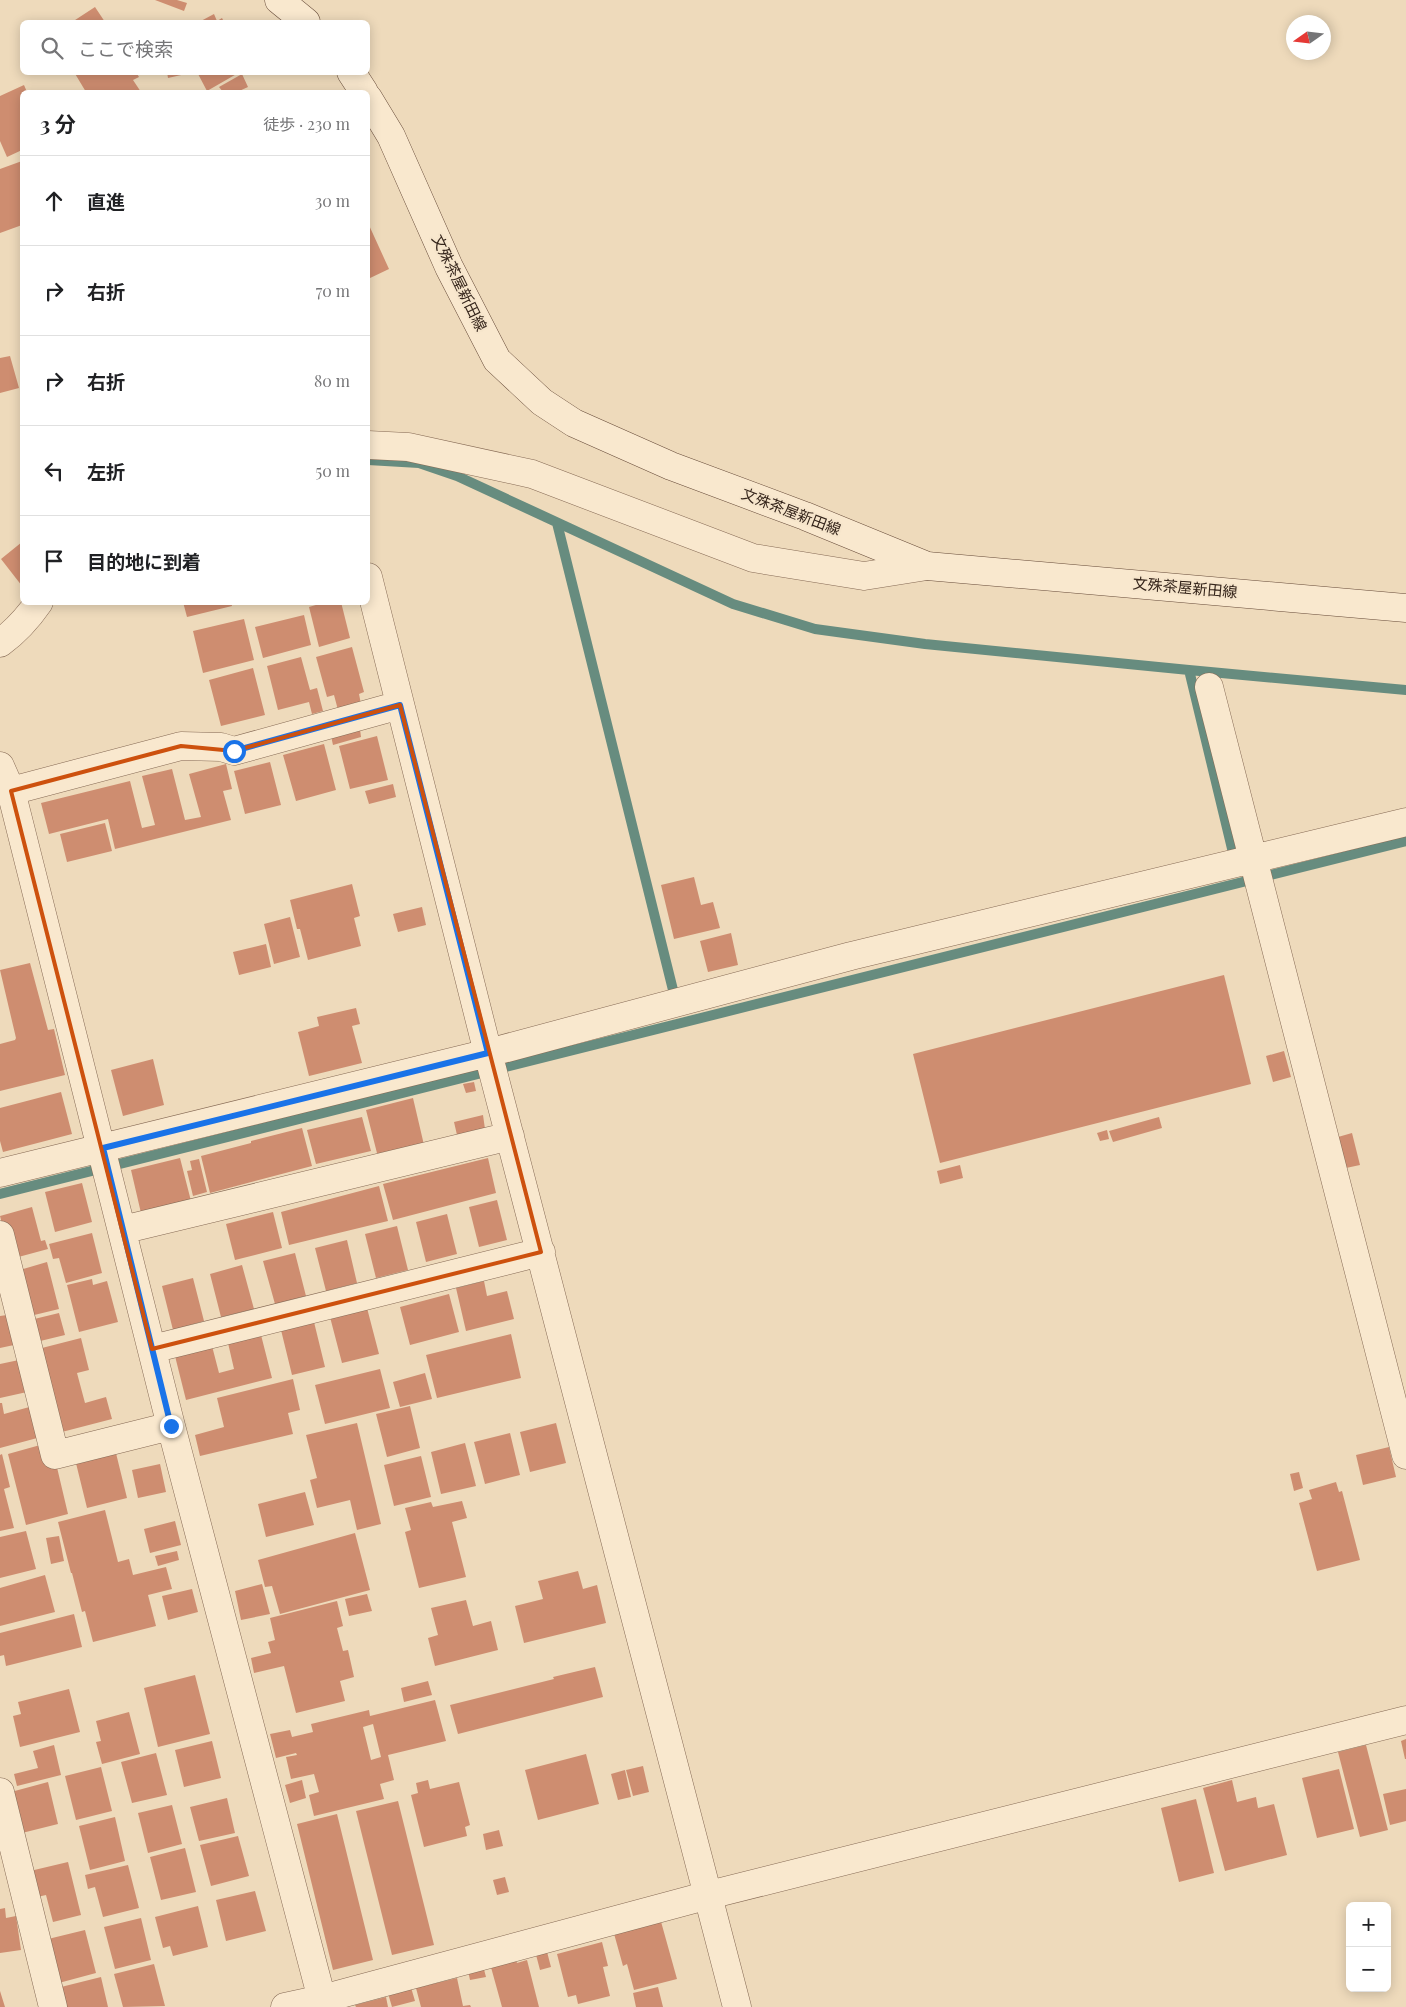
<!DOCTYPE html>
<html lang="ja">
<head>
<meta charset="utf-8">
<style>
	body { margin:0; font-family:"Playfair Display","Noto Sans JP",serif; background:#f2f2f2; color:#202124 }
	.controls { position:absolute; right:15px; bottom:15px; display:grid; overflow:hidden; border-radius:8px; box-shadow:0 2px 12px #0003 }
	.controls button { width:45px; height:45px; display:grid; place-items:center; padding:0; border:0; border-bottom:1px solid #e0e0e0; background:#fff; color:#202124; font:25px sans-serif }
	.compass { position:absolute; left:1286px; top:15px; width:45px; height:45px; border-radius:50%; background:#fff; box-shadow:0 2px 12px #0003; rotate:256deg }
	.stop { position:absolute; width:15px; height:15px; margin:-11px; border:4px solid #1a73e8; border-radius:50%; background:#fff }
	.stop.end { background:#1a73e8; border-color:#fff; box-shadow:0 1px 5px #0008 }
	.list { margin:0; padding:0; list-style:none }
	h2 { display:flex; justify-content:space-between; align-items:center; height:65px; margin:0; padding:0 20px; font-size:21px }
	h2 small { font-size:16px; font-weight:400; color:#757577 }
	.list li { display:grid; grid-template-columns:32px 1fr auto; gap:15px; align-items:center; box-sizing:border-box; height:90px; padding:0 20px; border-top:1px solid #e0e0e0 }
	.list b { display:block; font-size:19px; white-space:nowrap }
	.list em { font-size:16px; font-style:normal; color:#757577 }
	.icon { flex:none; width:28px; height:28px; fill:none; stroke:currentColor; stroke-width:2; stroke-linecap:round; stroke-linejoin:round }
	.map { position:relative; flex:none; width:1406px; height:2007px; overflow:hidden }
	.search { position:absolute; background:#fff; box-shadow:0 2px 12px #0003; left:20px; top:20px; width:350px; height:55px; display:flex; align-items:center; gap:12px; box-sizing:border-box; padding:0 18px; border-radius:8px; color:#757577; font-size:19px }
	.panel { position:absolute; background:#fff; box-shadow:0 2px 12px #0003; left:20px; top:90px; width:350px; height:515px; border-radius:8px }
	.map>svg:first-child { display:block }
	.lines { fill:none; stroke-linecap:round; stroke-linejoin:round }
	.stream { stroke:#678c7f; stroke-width:10 }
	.building { fill:#ce8d70; fill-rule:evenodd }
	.minor-casing { stroke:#866a55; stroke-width:29 }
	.secondary-casing { stroke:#674b39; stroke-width:29 }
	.minor { stroke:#f9e8ce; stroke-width:28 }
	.secondary { stroke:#f9e8ce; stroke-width:28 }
	.route { stroke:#1a73e8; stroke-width:6 }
	.marked { fill:none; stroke:#cd510e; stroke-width:4; stroke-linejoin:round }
	.labels { text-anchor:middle; stroke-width:4; stroke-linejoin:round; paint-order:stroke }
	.street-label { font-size:15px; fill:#34241a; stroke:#f6e5cb }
</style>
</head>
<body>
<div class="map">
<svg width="1406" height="2007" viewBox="0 0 1406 2007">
	<rect width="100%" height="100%" fill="#eedabb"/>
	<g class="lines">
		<path class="stream" d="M368 460 419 463 457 476 733 604 815 629 925 644 1189 670 1406 690
			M557 523 676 1002
			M1189 670 1235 861
			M0 1194 1406 841"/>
	</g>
	<path class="building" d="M155 0H177L187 3 184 11Z
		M95 7 105 22H72Z
		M214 14 217 21 222 18 224 22H199Z
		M74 72H136L139 77 133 80 141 92H86Z
		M167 72H190V73L168 78Z
		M197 72H240L207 91Z
		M242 74 248 87 237 92H223L219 87Z
		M24 85 27 92H22V150L7 157 0 141V96Z
		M22 161V225L0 233V169Z
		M368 223 389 269 368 279Z
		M10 356 19 388 0 393V358Z
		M22 542V586L1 559Z
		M183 602H231L232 606 187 617Z
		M326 602H341L350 638 319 647 309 607Z
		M304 615 311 645 263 658 255 627Z
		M244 619 254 660 203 673 193 631Z
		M352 647 364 692 359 694 361 704 338 710 334 695 327 697 316 657Z
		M301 657 310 690 317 688 323 711 312 714 309 702 278 710 267 666Z
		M253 668 265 715 221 726 209 680Z
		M360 729 361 737 333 745 331 736Z
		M377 736 388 780 350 789 339 746Z
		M324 744 336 790 296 801 283 755Z
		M270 762 281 805 245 814 234 771Z
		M226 764 232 789 223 791 231 820 115 849 108 819 49 834 41 803 130 781 142 828 155 825 142 776 172 769 185 820 201 817 189 774Z
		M393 784 396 797 369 804 365 791Z
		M105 823 112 851 67 862 60 834Z
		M694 877 701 905 713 902 720 928 674 939 661 885Z
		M352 884 360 916 354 918 361 946 308 960 300 929H297L290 900Z
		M422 907 426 925 398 932 393 914Z
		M290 917 300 957 274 964 264 924Z
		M731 933 738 965 708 972 700 941Z
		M266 944 271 967 239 975 233 952Z
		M30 963 48 1030 54 1029 65 1075 0 1091V1044L15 1040 16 1038 0 970Z
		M1224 975 1251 1084 940 1163 913 1054Z
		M356 1008 360 1024 352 1026 362 1063 309 1076 298 1032 319 1026 317 1017Z
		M1284 1051 1291 1077 1273 1082 1266 1056Z
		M153 1059 164 1105 123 1116 111 1070Z
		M474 1082 476 1091 466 1093 463 1084Z
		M61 1092 72 1134 3 1152 0 1141V1108Z
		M413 1098 424 1145 378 1157 366 1110Z
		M483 1115 485 1129 457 1135 454 1122Z
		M362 1117 371 1151 316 1164 307 1130Z
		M1159 1117 1162 1128 1113 1142 1109 1131Z
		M302 1128 312 1166 210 1193 201 1156 251 1143V1141Z
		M1107 1130 1109 1139 1100 1141 1097 1133Z
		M1352 1133 1360 1165 1346 1168 1338 1137Z
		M180 1158 191 1201 141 1213 131 1170Z
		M488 1158 496 1193 393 1220 383 1184Z
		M199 1159 207 1192 193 1196 187 1171 192 1170 190 1161Z
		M960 1165 963 1178 940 1184 937 1171Z
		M82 1183 92 1222 55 1232 45 1192Z
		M379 1186 388 1221 289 1245 281 1212Z
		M497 1200 507 1240 479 1247 469 1207Z
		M32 1207 41 1241 45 1240 48 1249 11 1259 0 1216Z
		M273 1212 282 1248 235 1260 226 1224Z
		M447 1214 457 1254 426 1262 416 1222Z
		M397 1226 408 1270 376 1278 365 1234Z
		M92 1233 102 1273 66 1283 59 1258 53 1259 49 1244Z
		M347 1240 357 1283 326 1291 315 1248Z
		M295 1253 306 1296 275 1304 263 1261Z
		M47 1262 59 1309 26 1317 13 1272Z
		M242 1265 254 1309 221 1317 210 1274Z
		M193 1278 204 1321 173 1330 162 1286Z
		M92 1279 93 1285 107 1281 118 1322 79 1332 67 1285Z
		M484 1281 487 1296 507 1291 514 1319 466 1331 456 1288Z
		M449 1294 459 1332 410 1345 400 1307Z
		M367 1308 379 1354 342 1363 330 1317Z
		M59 1313 65 1335 32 1343 26 1321Z
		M7 1315 14 1345 0 1348V1316Z
		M314 1322 325 1367 292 1375 281 1330Z
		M511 1334 521 1378 437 1398 426 1355Z
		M261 1335 272 1378 186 1400 175 1356 212 1346 219 1373 234 1369 228 1343Z
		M81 1338 89 1370 77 1373 85 1403 106 1397 112 1419 58 1433 38 1349Z
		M19 1360 27 1392 0 1398V1364Z
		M380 1369 390 1408 325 1424 315 1385Z
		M425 1373 432 1399 400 1407 393 1382Z
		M293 1379 300 1410 288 1413 293 1434 200 1456 195 1435 224 1427 217 1398Z
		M0 1403H2L4 1414 33 1406 41 1437 0 1448Z
		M410 1406 420 1448 387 1457 376 1414Z
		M357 1423 381 1524 357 1530 350 1500 317 1508 310 1480 317 1478 306 1435Z
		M556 1423 566 1463 530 1472 520 1432Z
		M510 1433 520 1475 485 1484 474 1442Z
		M113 1441 127 1498 87 1508 73 1451Z
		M51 1442 68 1514 26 1525 8 1454Z
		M465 1443 476 1486 441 1494 431 1452Z
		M1389 1447 1396 1477 1363 1485 1356 1455Z
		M2 1454 10 1487 4 1489 14 1528 0 1531V1455Z
		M421 1456 431 1497 394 1506 384 1465Z
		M160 1464 166 1492 138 1498 132 1470Z
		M1299 1472 1303 1488 1294 1491 1290 1474Z
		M1336 1482 1339 1492 1342 1491 1360 1560 1317 1571 1299 1503 1312 1499 1309 1490Z
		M305 1492 314 1525 266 1537 258 1504Z
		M462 1501 467 1518 452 1522 466 1577 419 1588 405 1532 411 1530 405 1508 431 1502 433 1507Z
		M105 1510 118 1562 129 1559 133 1575 166 1567 172 1589 148 1595 156 1626 93 1642 85 1611 82 1612 72 1573H71L58 1522Z
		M175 1521 181 1545 150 1553 144 1529Z
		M26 1531 36 1569 0 1578V1537Z
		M355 1533 370 1590 280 1614 272 1586 265 1587 258 1560Z
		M59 1536 64 1561 51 1564 46 1538Z
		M177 1551 179 1560 158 1566 155 1556Z
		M578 1571 583 1589 597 1585 606 1623 524 1643 515 1606 543 1599 538 1581Z
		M45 1575 55 1612 0 1626V1588Z
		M262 1584 270 1614 241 1620 235 1591Z
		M192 1589 198 1612 168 1620 162 1596Z
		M367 1594 372 1611 349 1616 345 1599Z
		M466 1600 473 1626 491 1621 498 1650 435 1666 428 1638 438 1635 431 1608Z
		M337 1601 343 1626 337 1628 343 1651 348 1650 354 1677 340 1681 345 1701 296 1713 284 1666 254 1673 251 1658 271 1653 268 1642 275 1640 270 1618Z
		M74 1614 82 1647 6 1666 4 1655 0 1656V1633Z
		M595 1667 603 1697 458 1734 450 1705 554 1679 553 1677Z
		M195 1675 210 1734 158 1747 144 1688Z
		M428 1681 432 1695 404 1702 401 1688Z
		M69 1689 80 1732 20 1747 13 1716 21 1714 18 1702Z
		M435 1700 446 1741 388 1755 394 1780 380 1784 384 1799 314 1816 309 1795 319 1792 314 1774 291 1779 286 1757 297 1755 296 1753 276 1758 270 1734 290 1730 292 1737 313 1732 311 1724 369 1710 370 1716ZM373 1724 381 1757 371 1760 363 1727Z
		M129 1712 140 1754 102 1764 96 1742 101 1741 96 1721Z
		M1406 1739V1759H1405L1401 1741Z
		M212 1741 221 1778 184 1787 175 1750Z
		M54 1745 61 1775 17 1786 14 1774 38 1768 33 1751Z
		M1366 1745 1388 1830 1360 1837 1338 1752Z
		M156 1753 167 1795 132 1803 121 1762Z
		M586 1754 599 1804 538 1820 525 1770Z
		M643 1766 649 1792 633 1796 626 1770Z
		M101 1767 112 1811 76 1820 65 1776Z
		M1339 1769 1354 1829 1317 1838 1302 1778Z
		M625 1770 631 1797 618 1800 611 1774Z
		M302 1780 306 1798 290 1803 285 1785Z
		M428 1780 430 1789 459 1782 470 1825 465 1827 467 1836 424 1847 411 1795 418 1793 416 1783Z
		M1232 1780 1237 1802 1256 1797 1258 1808 1274 1804 1287 1855 1225 1871 1203 1788Z
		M48 1782 58 1824 22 1833 11 1792Z
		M1406 1789V1821L1390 1825 1383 1794Z
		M227 1798 235 1833 199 1841 190 1807Z
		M1196 1799 1214 1873 1179 1882 1161 1808Z
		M398 1801 434 1945 392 1955 356 1811Z
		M172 1805 182 1844 148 1853 138 1813Z
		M337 1814 373 1960 333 1970 297 1824Z
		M115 1817 125 1861 90 1870 79 1826Z
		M499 1830 503 1846 486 1850 483 1834Z
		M238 1836 249 1876 211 1886 200 1845Z
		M185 1848 196 1892 161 1900 150 1857Z
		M68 1862 81 1915 53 1922 46 1895 37 1897 30 1871Z
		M128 1865 139 1908 103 1917 95 1887 88 1889 85 1875Z
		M505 1877 509 1892 497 1895 493 1880Z
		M255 1891 266 1931 226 1941 216 1900Z
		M198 1906 208 1947 173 1956 170 1946 163 1948 155 1917Z
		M5 1908 6 1918 16 1916 21 1950 0 1953V1909Z
		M141 1918 151 1960 115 1969 104 1927Z
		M660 1918 677 1979 634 1990 627 1964 623 1966 613 1930Z
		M85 1930 96 1973 55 1984 44 1940Z
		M602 1942 608 1966 603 1967 610 1996 578 2004 576 1995 568 1997 557 1954Z
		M546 1948 551 1967 540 1970 535 1951Z
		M514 1954 517 1963 527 1960 539 2007H502L489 1960Z
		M482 1962 486 1977 470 1980 467 1966Z
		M154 1964 165 2006 123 2007 114 1974Z
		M101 1977 108 2007H61L57 1988Z
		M457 1978 463 2006 470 2005 471 2007H421L416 1988Z
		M410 1984 415 2001 392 2007 387 1990Z
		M658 1987 663 2007H636L633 1993Z
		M0 1991 5 2007H0Z
		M386 1997 388 2007H356L355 2005Z"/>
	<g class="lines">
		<defs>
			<path id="minor" d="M368 445 408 447 532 474 753 558 864 576 927 566
				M368 577 488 1053 737 2007
				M0 643C15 632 28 618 39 602
				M1209 687 1406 1455
				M0 766 11 791 171 1426 324 2007
				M11 791 181 746 221 747 234 751 400 705
				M0 1173 488 1053 851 956 1406 822
				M122 1230 510 1136
				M0 1235 55 1455 171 1426
				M152 1349 541 1252
				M0 1792 53 2007
				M285 2007 322 1999 709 1895 1406 1720"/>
			<path id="secondary" d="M279 0 306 22
				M351 72 364 92
				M368 98 391 136 449 267 497 360 542 402 574 423 671 466 805 516 927 566 1406 608"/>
		</defs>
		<use href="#minor" class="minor-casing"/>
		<use href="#secondary" class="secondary-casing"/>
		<use href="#minor" class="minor"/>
		<use href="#secondary" class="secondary"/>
	</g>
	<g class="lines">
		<path class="route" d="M171 1426 103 1148 488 1053 400 705 234 751"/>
	</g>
	<path class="marked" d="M400 705 541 1252 152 1349 11 791 181 746 234 751Z"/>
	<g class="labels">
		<g class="street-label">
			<text transform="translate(459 283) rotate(64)" y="5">文殊茶屋新田線</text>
			<text transform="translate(791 512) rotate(21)" y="5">文殊茶屋新田線</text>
			<text transform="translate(1185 588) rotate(5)" y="5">文殊茶屋新田線</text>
		</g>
	</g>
</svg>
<div class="controls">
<button>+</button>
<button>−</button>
</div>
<svg class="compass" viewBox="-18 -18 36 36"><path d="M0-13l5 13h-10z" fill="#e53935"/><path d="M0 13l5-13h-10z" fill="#757577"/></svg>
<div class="stop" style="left:234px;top:751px"></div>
<div class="stop end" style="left:171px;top:1426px"></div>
<div class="search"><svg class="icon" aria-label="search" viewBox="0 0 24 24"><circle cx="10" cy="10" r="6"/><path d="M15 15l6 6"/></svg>ここで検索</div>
<section class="panel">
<h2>3 分<small>徒歩 · 230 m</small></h2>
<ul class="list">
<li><svg class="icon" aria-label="ahead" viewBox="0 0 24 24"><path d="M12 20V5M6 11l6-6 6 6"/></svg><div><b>直進</b></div><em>30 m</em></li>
<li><svg class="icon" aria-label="right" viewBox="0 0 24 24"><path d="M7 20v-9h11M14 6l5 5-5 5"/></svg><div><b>右折</b></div><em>70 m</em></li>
<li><svg class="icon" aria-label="right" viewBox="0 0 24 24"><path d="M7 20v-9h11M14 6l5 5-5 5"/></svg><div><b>右折</b></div><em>80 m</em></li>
<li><svg class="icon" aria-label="left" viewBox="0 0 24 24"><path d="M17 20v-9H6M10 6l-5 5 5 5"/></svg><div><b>左折</b></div><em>50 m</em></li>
<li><svg class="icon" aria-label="arrive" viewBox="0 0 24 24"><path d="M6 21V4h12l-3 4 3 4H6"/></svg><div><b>目的地に到着</b></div></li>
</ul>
</section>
</div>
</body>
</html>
